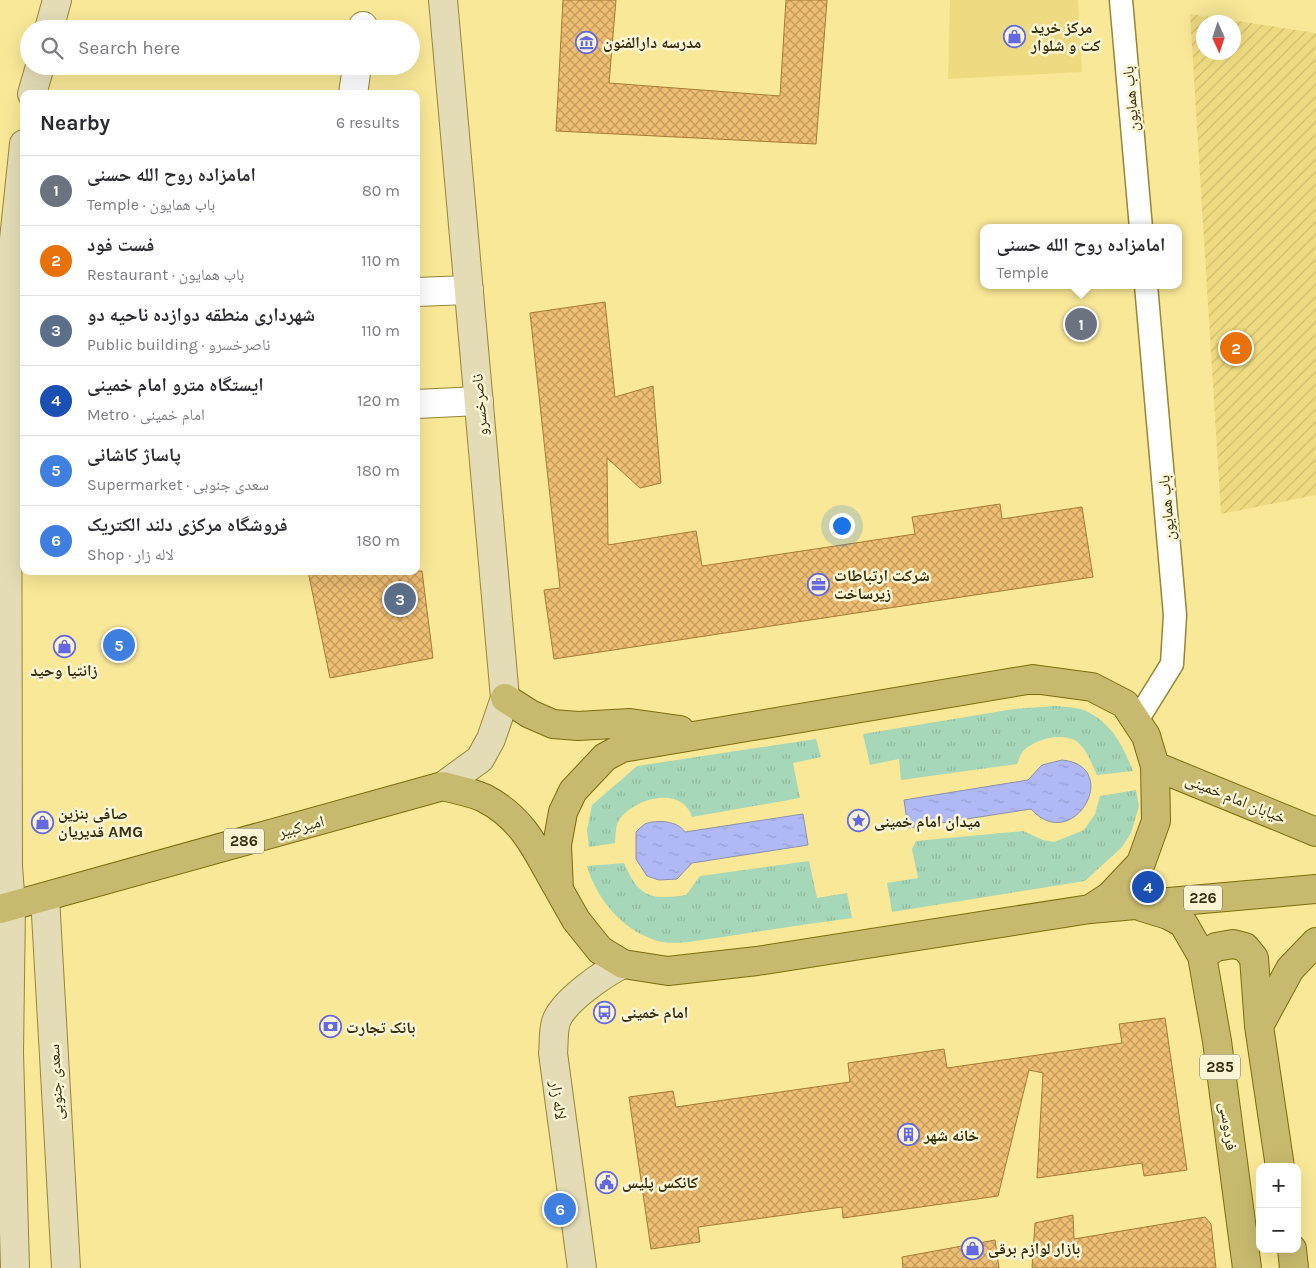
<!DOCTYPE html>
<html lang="en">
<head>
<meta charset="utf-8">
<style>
	body { margin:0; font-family:Karla,"Noto Naskh Arabic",sans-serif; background:#f7f7f7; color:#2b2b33 }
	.controls { position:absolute; right:15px; bottom:15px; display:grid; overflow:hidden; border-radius:10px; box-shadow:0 5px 20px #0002 }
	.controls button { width:45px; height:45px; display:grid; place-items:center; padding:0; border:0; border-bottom:1px solid #e1e1e2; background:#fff; color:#2b2b33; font:25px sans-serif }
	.compass { position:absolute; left:1196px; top:15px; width:45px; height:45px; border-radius:50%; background:#fff; box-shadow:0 5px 20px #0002; rotate:177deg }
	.you { position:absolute; left:841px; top:525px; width:18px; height:18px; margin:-12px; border:4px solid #fff; border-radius:50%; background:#1a73e8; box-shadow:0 0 0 8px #1a73e833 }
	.badge { display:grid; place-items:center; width:32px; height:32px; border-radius:50%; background:#7c3aed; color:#fff; font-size:16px; font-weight:700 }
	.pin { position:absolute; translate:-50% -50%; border:2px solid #fff; box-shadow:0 1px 5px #0006 }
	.popup { position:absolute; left:980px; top:224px; width:202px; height:65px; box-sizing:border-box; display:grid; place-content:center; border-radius:10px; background:#fff; filter:drop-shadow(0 1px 4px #0005); font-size:16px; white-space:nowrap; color:#7c7c81 }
	.popup b { font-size:19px; color:#2b2b33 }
	.popup::after { content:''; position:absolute; left:50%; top:100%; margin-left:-10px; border:10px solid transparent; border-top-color:#fff }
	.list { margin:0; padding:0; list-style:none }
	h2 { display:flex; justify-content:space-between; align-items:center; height:65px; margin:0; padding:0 20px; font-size:21px }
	h2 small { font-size:16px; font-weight:400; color:#7c7c81 }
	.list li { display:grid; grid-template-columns:32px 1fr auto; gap:15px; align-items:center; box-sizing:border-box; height:70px; padding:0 20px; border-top:1px solid #e1e1e2 }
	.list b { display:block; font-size:19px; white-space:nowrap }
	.list p { margin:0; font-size:16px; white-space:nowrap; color:#7c7c81 }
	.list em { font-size:16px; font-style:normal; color:#7c7c81 }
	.icon { flex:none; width:28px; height:28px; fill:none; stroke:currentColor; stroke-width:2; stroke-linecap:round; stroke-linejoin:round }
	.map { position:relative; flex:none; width:1316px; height:1268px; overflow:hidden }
	.search { position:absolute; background:#fff; box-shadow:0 5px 20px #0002; left:20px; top:20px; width:400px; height:55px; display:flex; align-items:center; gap:12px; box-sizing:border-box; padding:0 18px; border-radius:28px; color:#7c7c81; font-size:19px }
	.panel { position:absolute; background:#fff; box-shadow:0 5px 20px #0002; left:20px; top:90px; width:400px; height:485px; border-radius:10px }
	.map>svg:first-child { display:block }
	.built { fill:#eedb81 }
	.industrial { fill:url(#industrial-furrows); fill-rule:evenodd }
	.grass { fill:url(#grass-tufts) }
	.water { fill:url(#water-ripples); stroke:#8c90b0 }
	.building { fill:url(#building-cross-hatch); stroke:#a67b34 }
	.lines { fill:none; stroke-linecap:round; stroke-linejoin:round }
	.pedestrian-casing { stroke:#968635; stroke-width:25 }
	.minor-casing { stroke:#968635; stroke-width:30 }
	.secondary-casing { stroke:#968635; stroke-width:30 }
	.primary-casing { stroke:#7d6c0d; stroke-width:30 }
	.pedestrian { stroke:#fff; stroke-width:22 }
	.minor { stroke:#fff; stroke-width:28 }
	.secondary { stroke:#e3dcb6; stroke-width:28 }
	.primary { stroke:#c7ba6e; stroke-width:28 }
	.labels { text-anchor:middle; stroke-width:5; stroke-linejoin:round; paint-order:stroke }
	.shield { fill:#fbf5d6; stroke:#726b4a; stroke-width:1 }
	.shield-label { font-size:15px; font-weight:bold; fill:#37300e }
	.poi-label { font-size:16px; font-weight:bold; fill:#37300e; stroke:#fbf5d6; text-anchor:start }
	.street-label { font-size:16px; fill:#37300e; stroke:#fbf5d6 }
</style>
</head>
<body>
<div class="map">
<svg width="1316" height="1268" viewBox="0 0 1316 1268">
	<defs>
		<pattern id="industrial-furrows" width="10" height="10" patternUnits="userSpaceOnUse" patternTransform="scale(1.25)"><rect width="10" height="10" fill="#eedb81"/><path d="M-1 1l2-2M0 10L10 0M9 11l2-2" fill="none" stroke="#cdbc6e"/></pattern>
		<pattern id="grass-tufts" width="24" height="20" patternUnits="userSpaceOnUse" patternTransform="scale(1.25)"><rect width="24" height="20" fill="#a6d7b8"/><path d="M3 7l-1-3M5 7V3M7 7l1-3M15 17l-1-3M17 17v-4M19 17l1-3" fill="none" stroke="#90b99d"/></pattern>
		<pattern id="water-ripples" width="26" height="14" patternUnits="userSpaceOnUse" patternTransform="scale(1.25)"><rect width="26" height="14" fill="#b0b9f6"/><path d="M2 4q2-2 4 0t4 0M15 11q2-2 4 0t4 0" fill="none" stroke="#989fd2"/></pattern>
		<pattern id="building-cross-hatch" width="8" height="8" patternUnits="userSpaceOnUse" patternTransform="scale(1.25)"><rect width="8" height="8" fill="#eebe73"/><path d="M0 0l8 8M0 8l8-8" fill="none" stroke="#c29b5d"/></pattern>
	</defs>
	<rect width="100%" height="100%" fill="#f9e897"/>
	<path class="built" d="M950 0H1078L1082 72 948 79Z"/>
	<path class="industrial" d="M1190 14 1316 33V495L1221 514ZM1204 22H1234V52H1204Z"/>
	<path class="grass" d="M1056 706C1065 707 1078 707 1086 711 1112 723 1123 746 1133 771L1097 775C1092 764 1086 748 1076 741 1061 732 1036 739 1024 750 1020 754 1019 760 1017 764L901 780 899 759 870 765 863 734 1014 709Z
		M816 739 821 757 793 763 800 798 692 817C682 785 634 798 619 820 615 826 616 837 615 843L589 847 587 830 592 805 637 766Z
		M1136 790 1139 806 1131 833 1122 847 1085 881 892 912 887 883 918 878 912 849 916 841 1023 831 1043 840 1054 842 1084 830 1095 814 1100 796Z
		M809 861 817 898 847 893 852 918C809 924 766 930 723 937 706 939 678 945 662 942 626 934 597 901 587 866L624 863C638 896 650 901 686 895L700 876Z"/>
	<path class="water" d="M1062 760C1124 766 1073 856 1031 809L908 828 904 800 1028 780 1042 765Z
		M803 814 808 845 692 863 677 879 659 880 647 876 636 859V832C638 830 642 826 645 824 657 819 678 821 685 832Z"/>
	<path class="building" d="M563 0H616L609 83 780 96 786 0H827L816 144 556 131Z
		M605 302 615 397 653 386 661 483 640 488 607 458 608 545 696 531 702 566 915 534 912 517 1000 504 1002 519 1082 507 1093 577 554 659 544 590 560 588 530 313Z
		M308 571H422L433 658 330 678Z
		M1165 1018 1187 1170 1144 1176 1142 1163 1037 1178 1043 1073 1029 1070 998 1196 843 1218 842 1207 698 1227 700 1242 651 1249 629 1097 673 1091 676 1107 850 1082 848 1063 944 1049 947 1068 1122 1043 1119 1024Z
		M1073 1215 1074 1239 1205 1217 1211 1224 1216 1268H1032L1035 1223Z
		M995 1240 999 1268H903L902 1257Z"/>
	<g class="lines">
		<defs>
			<path id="pedestrian" d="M1121 0 1141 228
				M1136 722 1172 664 1175 615 1146 285"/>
			<path id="minor" d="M363 29V26
				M353 94 357 66
				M416 292 469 290
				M416 404 479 401"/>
			<path id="secondary" d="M49 29 57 0
				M32 94 40 66
				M443 786 480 759 491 739 505 698 443 0
				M45 897 66 1268
				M15 1268 9 1053 11 906 8 866 7 306 24 144
				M582 1268 553 1053C554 1044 553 1031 556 1022 562 1002 604 973 623 964"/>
			<path id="primary" d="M505 698 530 714 553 724 578 726 630 723 680 730
				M1155 766 1316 832
				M1142 907 1168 915 1183 923 1202 956 1217 1041 1247 1268
				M0 909 443 786C456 790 472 792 484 798 523 818 536 849 556 885
				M1090 909 1110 896 1141 863 1156 821 1155 766 1146 736 1125 704 1092 687 1033 679 622 748 605 757 573 791 563 812 557 845 559 890 576 920 600 950 623 964 668 971 757 961 1090 909 1316 889
				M1202 956 1216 947 1233 944 1245 947 1254 958 1259 1026 1280 1167
				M1259 1026 1290 969 1316 942
				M1292 1249 1294 1268"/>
		</defs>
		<use href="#pedestrian" class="pedestrian-casing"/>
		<use href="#minor" class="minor-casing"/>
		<use href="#secondary" class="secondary-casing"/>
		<use href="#primary" class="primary-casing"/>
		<use href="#pedestrian" class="pedestrian"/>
		<use href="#minor" class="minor"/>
		<use href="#secondary" class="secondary"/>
		<use href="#primary" class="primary"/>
	</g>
	<defs>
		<symbol id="shop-ring" viewBox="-11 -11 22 22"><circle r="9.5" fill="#fbf5d6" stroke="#6468e1" stroke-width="1.5"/><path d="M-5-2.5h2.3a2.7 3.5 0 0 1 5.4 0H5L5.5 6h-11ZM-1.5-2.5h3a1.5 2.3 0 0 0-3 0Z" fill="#6468e1"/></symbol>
		<symbol id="museum-ring" viewBox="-11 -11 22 22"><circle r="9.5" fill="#fbf5d6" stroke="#6468e1" stroke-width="1.5"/><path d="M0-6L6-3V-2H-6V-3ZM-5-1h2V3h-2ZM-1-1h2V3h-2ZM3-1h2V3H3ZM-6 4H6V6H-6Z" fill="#6468e1"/></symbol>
		<symbol id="office-ring" viewBox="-11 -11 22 22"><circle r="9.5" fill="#fbf5d6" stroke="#6468e1" stroke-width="1.5"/><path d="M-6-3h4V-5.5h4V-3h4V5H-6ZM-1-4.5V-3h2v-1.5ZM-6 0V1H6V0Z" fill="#6468e1"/></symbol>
		<symbol id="sight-ring" viewBox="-11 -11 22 22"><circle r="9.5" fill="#fbf5d6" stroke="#6468e1" stroke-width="1.5"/><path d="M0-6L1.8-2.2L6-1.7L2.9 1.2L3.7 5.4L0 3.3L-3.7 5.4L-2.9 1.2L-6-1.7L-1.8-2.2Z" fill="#6468e1"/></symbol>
		<symbol id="bus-ring" viewBox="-11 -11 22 22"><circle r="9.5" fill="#fbf5d6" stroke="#6468e1" stroke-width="1.5"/><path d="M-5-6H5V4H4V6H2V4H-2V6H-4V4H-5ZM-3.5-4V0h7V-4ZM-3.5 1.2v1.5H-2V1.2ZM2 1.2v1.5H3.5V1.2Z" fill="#6468e1"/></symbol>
		<symbol id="bank-ring" viewBox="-11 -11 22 22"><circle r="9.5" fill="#fbf5d6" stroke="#6468e1" stroke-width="1.5"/><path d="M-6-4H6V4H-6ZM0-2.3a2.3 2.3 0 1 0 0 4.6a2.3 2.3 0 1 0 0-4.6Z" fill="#6468e1"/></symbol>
		<symbol id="building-ring" viewBox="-11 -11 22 22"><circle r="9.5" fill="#fbf5d6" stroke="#6468e1" stroke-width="1.5"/><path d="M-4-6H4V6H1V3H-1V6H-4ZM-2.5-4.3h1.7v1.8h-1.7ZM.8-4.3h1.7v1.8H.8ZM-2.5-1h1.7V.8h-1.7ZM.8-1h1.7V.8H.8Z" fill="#6468e1"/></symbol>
		<symbol id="civic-ring" viewBox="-11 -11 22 22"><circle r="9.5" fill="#fbf5d6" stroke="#6468e1" stroke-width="1.5"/><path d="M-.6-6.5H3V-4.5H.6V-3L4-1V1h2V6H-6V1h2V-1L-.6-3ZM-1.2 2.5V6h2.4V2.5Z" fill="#6468e1"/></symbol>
	</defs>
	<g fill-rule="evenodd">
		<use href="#shop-ring" x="1002" y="24" width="25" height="25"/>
		<use href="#museum-ring" x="574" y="30" width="25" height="25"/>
		<use href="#office-ring" x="806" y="572" width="25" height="25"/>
		<use href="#shop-ring" x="52" y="634" width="25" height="25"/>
		<use href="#sight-ring" x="846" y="808" width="25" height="25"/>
		<use href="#shop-ring" x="30" y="810" width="25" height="25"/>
		<use href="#bus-ring" x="592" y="1000" width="25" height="25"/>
		<use href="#bank-ring" x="318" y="1014" width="25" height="25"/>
		<use href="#building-ring" x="896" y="1122" width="25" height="25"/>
		<use href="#civic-ring" x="594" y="1170" width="25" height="25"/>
		<use href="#shop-ring" x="960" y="1236" width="25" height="25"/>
	</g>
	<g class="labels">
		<g class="shield">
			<rect x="224" y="828.5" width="40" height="25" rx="4"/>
			<rect x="1184" y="885.5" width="38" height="25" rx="4"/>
			<rect x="1200" y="1054.5" width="40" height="25" rx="4"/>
		</g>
		<g class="shield-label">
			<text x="244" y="846">286</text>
			<text x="1203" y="903">226</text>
			<text x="1220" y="1072">285</text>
		</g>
		<g class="poi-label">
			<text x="1031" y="33">مرکز خرید<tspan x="1031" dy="18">کت و شلوار</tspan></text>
			<text x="603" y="48">مدرسه دارالفنون</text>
			<text x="834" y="581">شرکت ارتباطات<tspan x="834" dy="18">زیرساخت</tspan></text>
			<text x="64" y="676" text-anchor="middle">زانتیا وحید</text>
			<text x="58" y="819">صافی بنزین<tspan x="58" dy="18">قدیریان AMG</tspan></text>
			<text x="874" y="827">میدان امام خمینی</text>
			<text x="621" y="1018">امام خمینی</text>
			<text x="346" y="1033">بانک تجارت</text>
			<text x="924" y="1141">خانه شهر</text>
			<text x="622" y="1188">کانکس پلیس</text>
			<text x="988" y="1254">بازار لوازم برقی</text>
		</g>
		<g class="street-label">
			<text transform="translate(1130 99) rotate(-95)" y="6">باب همایون</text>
			<text transform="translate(479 405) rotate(-95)" y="6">ناصرخسرو</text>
			<text transform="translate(1166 508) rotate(-95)" y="6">باب همایون</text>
			<text transform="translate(1236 798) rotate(22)" y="6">خیابان امام خمینی</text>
			<text transform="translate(301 826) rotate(-15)" y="6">امیرکبیر</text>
			<text transform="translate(55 1082) rotate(-93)" y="6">سعدی جنوبی</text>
			<text transform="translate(559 1100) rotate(82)" y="6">لاله زار</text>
			<text transform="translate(1229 1126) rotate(82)" y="6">فردوسی</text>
		</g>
	</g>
</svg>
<div class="controls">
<button>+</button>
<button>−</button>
</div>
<svg class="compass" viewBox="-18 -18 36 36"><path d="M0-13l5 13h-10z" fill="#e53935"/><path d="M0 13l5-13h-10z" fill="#7c7c81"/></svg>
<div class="you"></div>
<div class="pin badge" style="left:1081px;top:324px;background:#6b7280">1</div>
<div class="popup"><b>امامزاده روح الله حسنی</b>Temple</div>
<div class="pin badge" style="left:1236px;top:348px;background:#e8710a">2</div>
<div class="pin badge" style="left:400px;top:599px;background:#5c6f8a">3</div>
<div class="pin badge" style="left:1148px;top:887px;background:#1a4fb4">4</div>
<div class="pin badge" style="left:119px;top:645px;background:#3f7fe0">5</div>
<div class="pin badge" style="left:560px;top:1209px;background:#3f7fe0">6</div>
<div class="search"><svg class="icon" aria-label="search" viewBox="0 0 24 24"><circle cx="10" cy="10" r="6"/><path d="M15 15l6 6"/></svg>Search here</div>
<section class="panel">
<h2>Nearby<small>6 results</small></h2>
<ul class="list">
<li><span class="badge" style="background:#6b7280">1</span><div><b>امامزاده روح الله حسنی</b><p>Temple · باب همایون</p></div><em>80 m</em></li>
<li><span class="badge" style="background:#e8710a">2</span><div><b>فست فود</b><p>Restaurant · باب همایون</p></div><em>110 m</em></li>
<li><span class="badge" style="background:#5c6f8a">3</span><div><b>شهرداری منطقه دوازده ناحیه دو</b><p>Public building · ناصرخسرو</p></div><em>110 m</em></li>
<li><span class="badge" style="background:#1a4fb4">4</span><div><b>ایستگاه مترو امام خمینی</b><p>Metro · امام خمینی</p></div><em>120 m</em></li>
<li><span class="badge" style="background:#3f7fe0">5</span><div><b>پاساژ کاشانی</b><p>Supermarket · سعدی جنوبی</p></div><em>180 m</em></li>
<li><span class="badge" style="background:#3f7fe0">6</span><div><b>فروشگاه مرکزی دلند الکتریک</b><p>Shop · لاله زار</p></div><em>180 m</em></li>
</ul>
</section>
</div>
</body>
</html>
